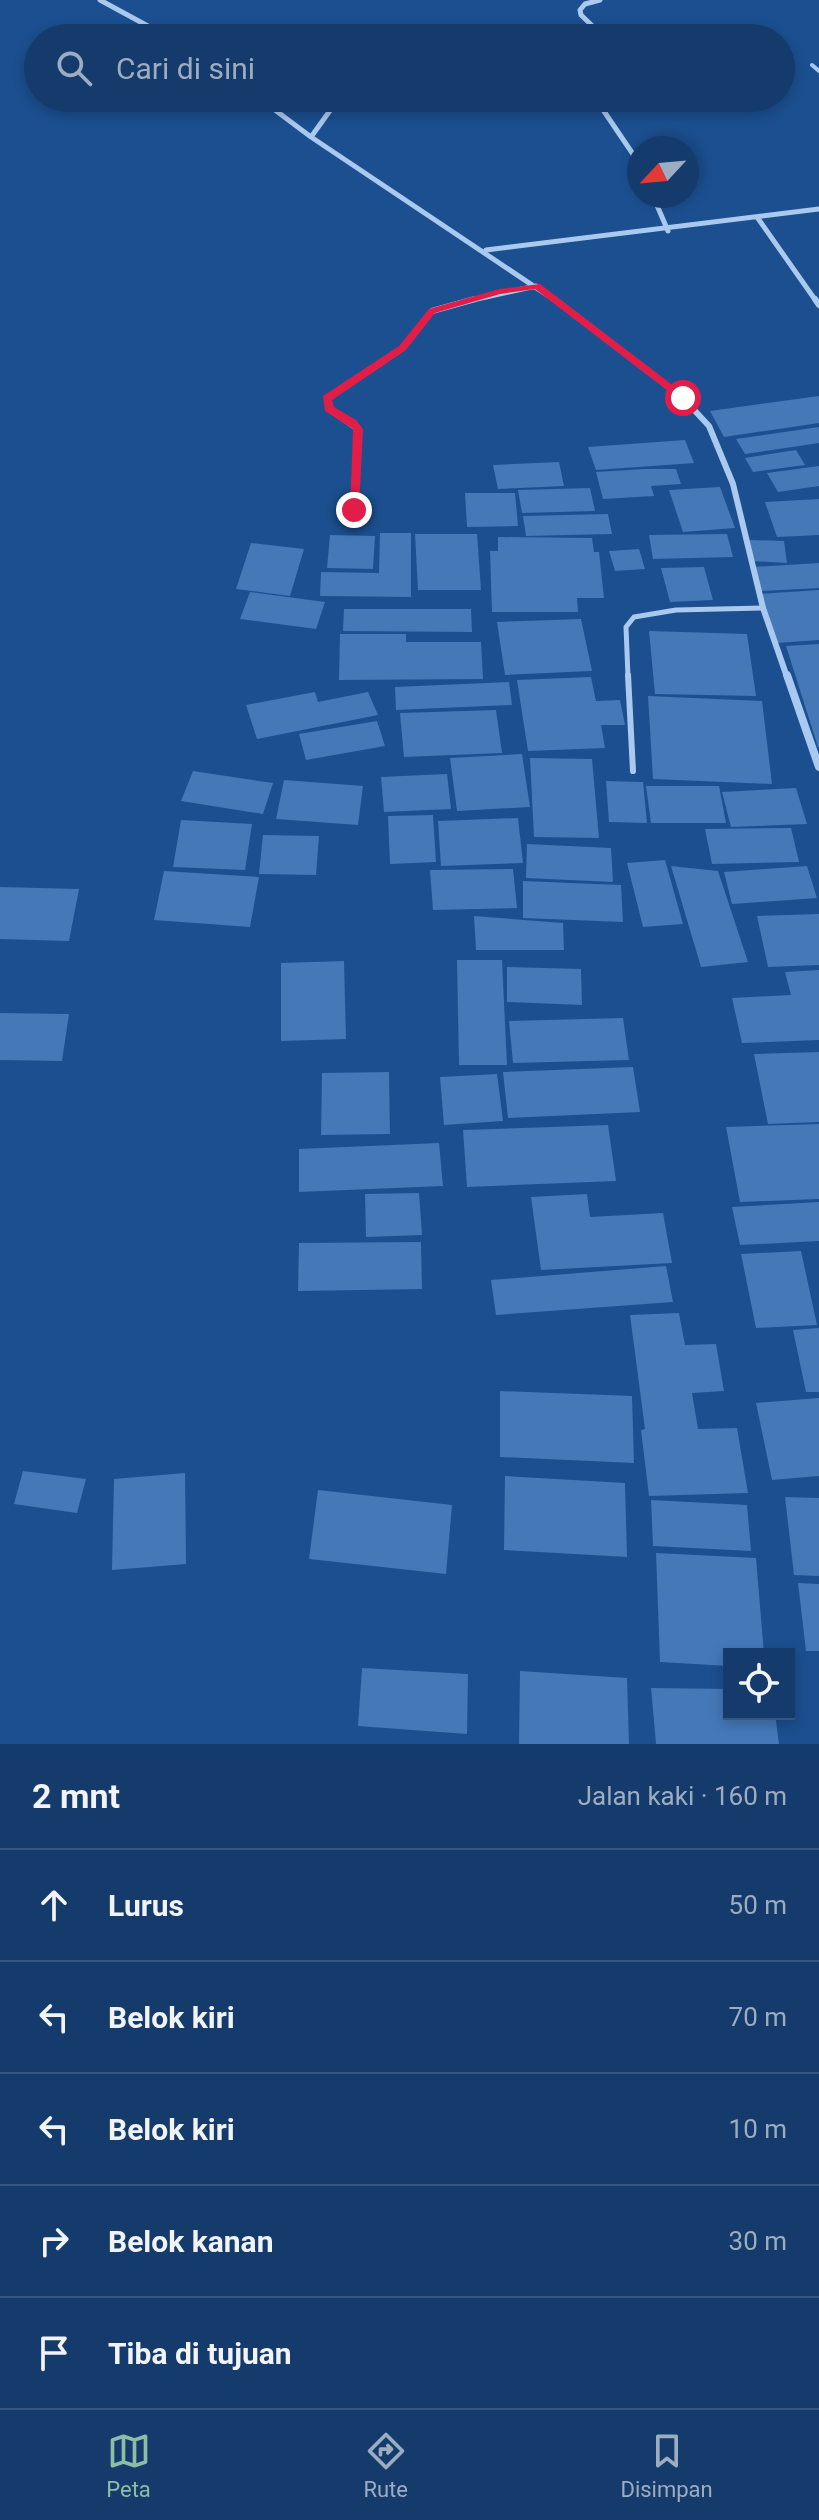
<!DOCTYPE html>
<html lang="id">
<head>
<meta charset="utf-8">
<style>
	body { margin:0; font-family:Roboto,sans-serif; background:#1d4271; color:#f1f3f6 }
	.controls { position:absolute; right:24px; bottom:24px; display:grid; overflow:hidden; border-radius:0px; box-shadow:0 4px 12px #0003 }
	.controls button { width:72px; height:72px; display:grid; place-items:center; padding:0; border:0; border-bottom:2px solid #33557e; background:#143b6b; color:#f1f3f6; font:40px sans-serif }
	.compass { position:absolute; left:627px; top:136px; width:72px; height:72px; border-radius:50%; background:#143b6b; box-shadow:0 4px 12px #0003; rotate:244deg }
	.stop { position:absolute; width:24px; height:24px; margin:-18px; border:6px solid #e11d48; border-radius:50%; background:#fff }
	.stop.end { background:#e11d48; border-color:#fff; box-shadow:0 2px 8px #0008 }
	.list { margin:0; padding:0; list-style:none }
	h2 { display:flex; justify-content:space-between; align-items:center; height:104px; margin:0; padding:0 32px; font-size:34px }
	h2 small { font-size:26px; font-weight:400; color:#9dadc1 }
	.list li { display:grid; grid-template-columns:52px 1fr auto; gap:24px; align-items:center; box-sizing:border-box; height:112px; padding:0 32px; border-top:2px solid #33557e }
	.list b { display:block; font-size:30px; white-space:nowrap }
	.list em { font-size:26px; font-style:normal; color:#9dadc1 }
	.icon { flex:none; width:44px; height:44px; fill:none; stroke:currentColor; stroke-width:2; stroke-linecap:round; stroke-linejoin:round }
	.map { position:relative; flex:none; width:819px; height:1744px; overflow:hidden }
	.search { position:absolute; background:#143b6b; box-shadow:0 4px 12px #0003; left:24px; right:24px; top:24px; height:88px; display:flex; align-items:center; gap:20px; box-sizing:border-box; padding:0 28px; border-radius:44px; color:#9dadc1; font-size:30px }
	.sheet { height:664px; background:#143b6b }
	nav { display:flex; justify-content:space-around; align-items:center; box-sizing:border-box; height:112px; border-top:2px solid #33557e; background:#143b6b; font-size:22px; color:#9dadc1 }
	nav a { display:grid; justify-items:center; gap:4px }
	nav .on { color:#8abfa5 }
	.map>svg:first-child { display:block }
	.building { fill:#4478b7 }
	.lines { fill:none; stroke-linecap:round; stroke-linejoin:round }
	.service-far2 { stroke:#a9c9ee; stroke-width:4 }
	.service-far1 { stroke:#a9c9ee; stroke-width:5 }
	.service { stroke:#a9c9ee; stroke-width:6 }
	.minor-far2 { stroke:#a9c9ee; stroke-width:5 }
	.minor-far1 { stroke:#a9c9ee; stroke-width:6 }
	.minor { stroke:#a9c9ee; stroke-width:8 }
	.route { fill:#e11d48 }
</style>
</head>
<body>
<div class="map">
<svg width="819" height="1744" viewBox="0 0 819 1744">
	<rect width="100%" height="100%" fill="#1b4f8f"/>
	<path class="building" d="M819 396V423L724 437 710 411Z
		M819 427V443L745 454 736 439Z
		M685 440 694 463 596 470 588 447Z
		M796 450 805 465 753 472 745 458Z
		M559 462 564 486 498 489 493 465Z
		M819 466V486L778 492 767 473Z
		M645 469H676L681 484 651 486 654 496 603 499 596 472Z
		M720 487 735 528 683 532 669 490Z
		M590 488 595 511 522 513 518 490Z
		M465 493H515L518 526 467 527Z
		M819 499V535L777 537 765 502Z
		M608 514 612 534 526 536 523 516Z
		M380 533H411V597L320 596 321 572 379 573Z
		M415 534H477L481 590H418Z
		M727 534 733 557 653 559 649 535Z
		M330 535 375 536 373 569 327 568Z
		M498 537 592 538 594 552H599L604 598H577L578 612H492L490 551H498Z
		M750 540 784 541 787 563 753 561Z
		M251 543 304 549 290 596 236 589Z
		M639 549 645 569 615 571 609 551Z
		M819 563V588L760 591 752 567Z
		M704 567 713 600 670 602 661 568Z
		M819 590V640L776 643 759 594Z
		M250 592 325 602 316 629 240 619Z
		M344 609H471L472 632 343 631Z
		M581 619 592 671 505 675 497 622Z
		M649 631 747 634 756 696 655 694Z
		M340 634H406V642H481L483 679 339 680Z
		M819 644V747H818L786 646Z
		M591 677 596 701 620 700 625 725H601L605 748 528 751 517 680Z
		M509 682 512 705 396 710 395 687Z
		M315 692 318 702 368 692 378 715 257 739 246 705Z
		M648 696 762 701 772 784 653 779Z
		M496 710 502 753 404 757 400 713Z
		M377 721 385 746 306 760 299 734Z
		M522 754 530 807 457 811 450 758Z
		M530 758 592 759 599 838 534 837Z
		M193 771 273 783 263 814 181 801Z
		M447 774 451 809 384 812 381 777Z
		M284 780 363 786 358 825 276 819Z
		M606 781 643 782 647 823 609 822Z
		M646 786H719L726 823H651Z
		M796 788 807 824 731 827 722 792Z
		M433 815 436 862 390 864 388 816Z
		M518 818 523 863 441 866 438 821Z
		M181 820 252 824 245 870 173 867Z
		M791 828 799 862 712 864 705 829Z
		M263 835 319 836 316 875 259 874Z
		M527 844 611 848 613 882 526 878Z
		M665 860 683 924 643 927 627 863Z
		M671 866 718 871 748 962 701 967Z
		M807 866 817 898 732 904 724 872Z
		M513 869 517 908 433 910 430 870Z
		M164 871 259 877 250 927 154 920Z
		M523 881 621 885 623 922 523 918Z
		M0 887 79 889 69 941 0 939Z
		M819 914V965L768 967 757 916Z
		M474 916 563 923 564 950H476Z
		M457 960H502L507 1065H459Z
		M344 961 346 1039 281 1041V963Z
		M507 967 581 969 582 1005 507 1002Z
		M819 970V1040L742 1043 732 998 791 995 785 972Z
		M0 1013 69 1014 62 1061 0 1060Z
		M623 1018 629 1060 513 1063 509 1021Z
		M819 1052V1122L768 1124 754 1054Z
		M633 1067 640 1112 508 1118 503 1072Z
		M389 1072 390 1134 321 1135 322 1073Z
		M497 1074 503 1121 444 1125 440 1077Z
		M819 1124V1199L740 1202 726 1127Z
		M608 1125 616 1181 467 1187 463 1130Z
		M439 1143 443 1186 299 1192V1149Z
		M419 1193 422 1235 366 1237 365 1194Z
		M587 1194 590 1217 663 1213 672 1263 541 1270 531 1197Z
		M819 1202V1241L740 1245 732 1207Z
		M421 1242 422 1289 298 1291 299 1243Z
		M801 1251 817 1325 756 1328 741 1254Z
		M666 1266 673 1302 496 1315 491 1280Z
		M679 1313 685 1345 716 1344 724 1391 692 1393 698 1429 737 1428 748 1493 649 1496 641 1430 645 1429 630 1315Z
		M819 1328V1392H806L793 1330Z
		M500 1391 632 1396 634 1463 500 1457Z
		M819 1398V1476L772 1480 756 1403Z
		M23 1471 86 1479 77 1513 14 1504Z
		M185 1473 186 1564 112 1570 114 1479Z
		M505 1476 625 1483 627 1557 504 1550Z
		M318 1490 452 1505 446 1574 309 1559Z
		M785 1497 819 1498V1576L794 1575Z
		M651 1500 747 1505 751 1551 653 1546Z
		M656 1553 756 1558 764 1654H729V1666L660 1662Z
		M798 1583 819 1584V1651H806Z
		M362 1668 468 1674 467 1734 358 1726Z
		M520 1671 627 1678 629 1744H519Z
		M651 1688 729 1689V1714H775L779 1744H656Z"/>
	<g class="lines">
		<path class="service-far2" d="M812 65 819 71"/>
		<path class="service-far1" d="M628 677 626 627 634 617 676 610 763 608"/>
		<path class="service" d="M628 675 633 771"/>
		<path class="minor-far2" d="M100 0 170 38
			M600 0 585 4 580 10 581 15 605 38
			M259 98 311 137 556 301
			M595 98 639 163
			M311 137 339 98
			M653 196 668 231
			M757 217 816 301
			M486 250 819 209
			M468 301 536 286"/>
		<path class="minor-far1" d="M554 299 683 398 709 426 733 484 763 608 787 677
			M815 299 819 305
			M354 510 358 429 329 409 327 399 403 348 432 311 475 299"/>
		<path class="minor" d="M787 675 819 767"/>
	</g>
	<path class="route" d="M540 284 687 396V400H680L535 289 500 294 435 313 406 350 332 400 334 407 356 420 363 429 359 510 350 512 353 429 325 411 323 396 399 346 429 309 499 289Z"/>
</svg>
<div class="controls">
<button><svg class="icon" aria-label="locate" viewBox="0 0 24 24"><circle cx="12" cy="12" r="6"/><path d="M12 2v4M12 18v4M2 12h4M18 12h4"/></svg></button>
</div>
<svg class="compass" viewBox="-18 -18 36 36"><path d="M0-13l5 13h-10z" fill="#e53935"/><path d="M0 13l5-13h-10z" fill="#9dadc1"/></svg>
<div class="stop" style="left:683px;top:398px"></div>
<div class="stop end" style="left:354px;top:510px"></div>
<div class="search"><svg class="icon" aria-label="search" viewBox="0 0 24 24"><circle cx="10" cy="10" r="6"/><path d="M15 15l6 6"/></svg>Cari di sini</div>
</div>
<section class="sheet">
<h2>2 mnt<small>Jalan kaki · 160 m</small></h2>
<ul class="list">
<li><svg class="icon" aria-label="ahead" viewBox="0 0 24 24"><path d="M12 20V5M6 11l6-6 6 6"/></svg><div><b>Lurus</b></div><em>50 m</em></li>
<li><svg class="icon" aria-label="left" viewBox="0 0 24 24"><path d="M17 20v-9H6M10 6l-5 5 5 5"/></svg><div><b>Belok kiri</b></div><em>70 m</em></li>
<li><svg class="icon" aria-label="left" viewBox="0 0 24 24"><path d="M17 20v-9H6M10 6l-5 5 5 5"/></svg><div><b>Belok kiri</b></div><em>10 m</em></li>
<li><svg class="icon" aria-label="right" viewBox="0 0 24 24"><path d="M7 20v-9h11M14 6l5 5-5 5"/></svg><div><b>Belok kanan</b></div><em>30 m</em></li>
<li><svg class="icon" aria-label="arrive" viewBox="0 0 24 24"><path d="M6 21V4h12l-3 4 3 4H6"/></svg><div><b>Tiba di tujuan</b></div></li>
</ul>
</section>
<nav>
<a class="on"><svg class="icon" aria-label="map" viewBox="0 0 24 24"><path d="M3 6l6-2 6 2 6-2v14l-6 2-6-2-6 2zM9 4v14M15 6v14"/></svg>Peta</a>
<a><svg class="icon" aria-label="directions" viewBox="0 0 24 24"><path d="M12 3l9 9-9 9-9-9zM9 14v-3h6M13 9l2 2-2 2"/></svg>Rute</a>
<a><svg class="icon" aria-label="saved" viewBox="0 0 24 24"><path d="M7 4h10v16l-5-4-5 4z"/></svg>Disimpan</a>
</nav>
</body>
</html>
